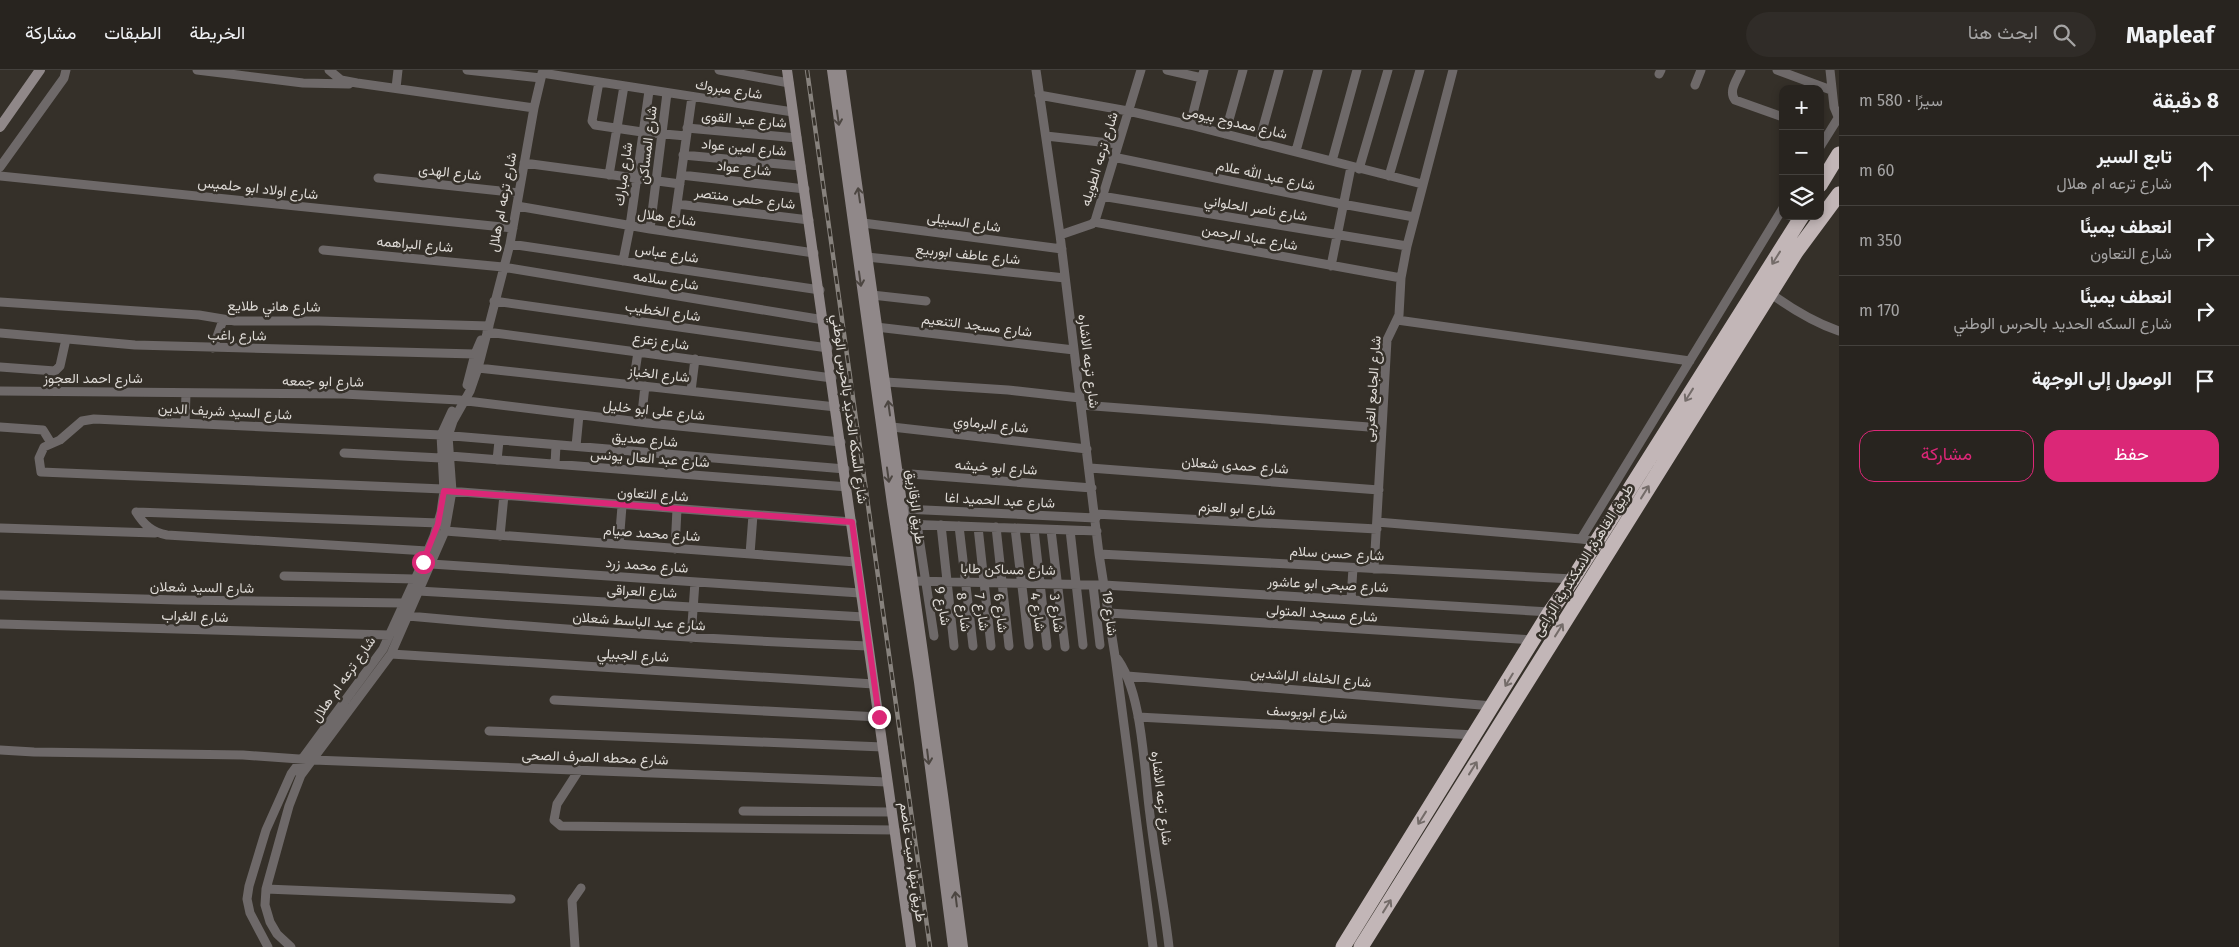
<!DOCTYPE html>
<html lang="ar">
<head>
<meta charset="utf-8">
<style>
	body { margin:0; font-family:"Fira Sans",Vazirmatn,sans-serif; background:#302c28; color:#f1f3f6; direction:rtl }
	.controls { position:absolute; right:15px; top:15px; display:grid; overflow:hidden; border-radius:10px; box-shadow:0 2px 8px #0003 }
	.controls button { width:45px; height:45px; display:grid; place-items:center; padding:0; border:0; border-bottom:1px solid #44413d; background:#28241f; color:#f1f3f6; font:25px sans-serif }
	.stop { position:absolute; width:15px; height:15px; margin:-11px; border:4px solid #db2777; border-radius:50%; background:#fff }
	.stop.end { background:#db2777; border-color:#fff; box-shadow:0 1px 5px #0008 }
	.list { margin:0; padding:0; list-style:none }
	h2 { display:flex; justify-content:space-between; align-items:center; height:65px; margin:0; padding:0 20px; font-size:21px }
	h2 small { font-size:16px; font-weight:400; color:#a5a4a4 }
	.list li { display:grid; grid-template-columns:32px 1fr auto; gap:15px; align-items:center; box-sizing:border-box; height:70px; padding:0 20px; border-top:1px solid #44413d }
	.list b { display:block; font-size:19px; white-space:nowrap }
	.list p { margin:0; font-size:16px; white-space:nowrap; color:#a5a4a4 }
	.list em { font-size:16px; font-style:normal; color:#a5a4a4 }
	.actions { display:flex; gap:10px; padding:15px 20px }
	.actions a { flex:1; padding:11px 0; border:1px solid #db2777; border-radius:15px; text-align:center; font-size:18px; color:#db2777 }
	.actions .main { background:#db2777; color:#fff }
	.icon { flex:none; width:28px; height:28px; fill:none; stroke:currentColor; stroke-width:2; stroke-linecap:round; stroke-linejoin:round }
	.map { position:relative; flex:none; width:1839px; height:877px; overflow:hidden; direction:ltr }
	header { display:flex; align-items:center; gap:30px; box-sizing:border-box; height:70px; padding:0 25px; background:#28241f; border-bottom:1px solid #44413d }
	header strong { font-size:24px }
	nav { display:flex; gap:28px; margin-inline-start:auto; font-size:18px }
	.search { width:350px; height:45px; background:#302c28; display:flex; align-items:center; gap:12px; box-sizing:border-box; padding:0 18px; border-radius:28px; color:#a5a4a4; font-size:19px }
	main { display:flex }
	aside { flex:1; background:#28241f }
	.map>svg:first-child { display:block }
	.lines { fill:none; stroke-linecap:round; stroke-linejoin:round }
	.street { stroke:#6e6969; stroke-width:9 }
	.secondary { stroke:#908889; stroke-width:10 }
	.highway { stroke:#c2b6b7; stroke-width:15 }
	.rail-casing { stroke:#87827d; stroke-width:4.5 }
	.rail { stroke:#353029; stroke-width:2.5; stroke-dasharray:8; stroke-linecap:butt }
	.oneway { stroke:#4c4641 }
	.oneway2 { stroke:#746c69 }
	.route { stroke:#db2777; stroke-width:6 }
	.labels { text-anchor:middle; stroke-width:5; stroke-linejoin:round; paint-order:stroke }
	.street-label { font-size:14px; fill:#dedad6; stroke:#353029 }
</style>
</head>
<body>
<header>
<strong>Mapleaf</strong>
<div class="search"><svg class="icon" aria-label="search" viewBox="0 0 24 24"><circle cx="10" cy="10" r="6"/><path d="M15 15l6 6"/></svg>ابحث هنا</div>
<nav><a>الخريطة</a><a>الطبقات</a><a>مشاركة</a></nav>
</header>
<main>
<aside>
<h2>8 دقيقة<small>سيرًا · 580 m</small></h2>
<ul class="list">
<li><svg class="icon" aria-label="ahead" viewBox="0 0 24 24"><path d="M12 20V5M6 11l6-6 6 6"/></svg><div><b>تابع السير</b><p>شارع ترعه ام هلال</p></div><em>60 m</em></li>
<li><svg class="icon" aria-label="right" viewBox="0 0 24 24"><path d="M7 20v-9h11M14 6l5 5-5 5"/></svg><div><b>انعطف يمينًا</b><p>شارع التعاون</p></div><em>350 m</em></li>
<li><svg class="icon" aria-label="right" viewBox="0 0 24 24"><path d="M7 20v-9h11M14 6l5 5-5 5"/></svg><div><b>انعطف يمينًا</b><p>شارع السكه الحديد بالحرس الوطني</p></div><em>170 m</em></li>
<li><svg class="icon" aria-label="arrive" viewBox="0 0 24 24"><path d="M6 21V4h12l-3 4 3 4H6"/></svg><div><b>الوصول إلى الوجهة</b></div></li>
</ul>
<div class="actions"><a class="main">حفظ</a><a>مشاركة</a></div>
</aside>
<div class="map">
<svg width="1839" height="877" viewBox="0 0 1839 877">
	<rect width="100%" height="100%" fill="#353029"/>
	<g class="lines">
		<path class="street" d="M197 0 303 13 349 14
			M329 0 341 10 357 13 534 38
			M467 0 541 8
			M719 0 789 13
			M1036 0 1060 165 1099 484 1115 586 1153 877
			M1167 0 1202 8
			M1741 0C1737 10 1728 21 1735 30L1783 47
			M1777 0 1831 20
			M1830 0 1834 37 1839 49
			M542 3 793 42
			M1659 4 1661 0
			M599 12 592 51 595 55 642 62 686 66
			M1695 15 1701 0
			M396 18 398 0
			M1039 25 1128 41 1190 55 1422 114
			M1190 55 1204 0
			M687 58 797 68
			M1225 64 1243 0
			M1046 66 1118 74
			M1259 72 1279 0
			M1820 77 1838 48
			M1296 81 1318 0
			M683 85 801 96
			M1113 87 1342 134 1414 147
			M1332 91 1357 0
			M524 93 680 114
			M0 97 64 8 66 0
			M1359 99 1388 0
			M609 105 624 16
			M681 105 805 119
			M0 106 513 158
			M1389 106 1420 0
			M378 108 519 123
			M1101 126 1407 176
			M677 134 809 150
			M517 136 650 159 814 183
			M1094 152 1401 208
			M863 153 1062 179
			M650 159 667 23
			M673 162 692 27
			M1060 165 1092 154 1095 151 1141 0
			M510 174 820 220
			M323 180 503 197 824 250
			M867 187 1065 208
			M623 191 630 156 649 21
			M1331 196 1351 97
			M1770 223C1792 239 1813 252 1839 261
			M872 225 926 231
			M494 231 828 278
			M0 232 199 245 235 251H319L489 256
			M1397 250 1690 291
			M876 257 1074 280
			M487 262 832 308
			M0 263 135 275 475 284
			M213 278 223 250
			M0 297 55 301 60 296 66 269
			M478 298 836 337
			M886 312 1008 320 1080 328
			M467 315 475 284 481 270
			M633 315 638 282
			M0 321 343 324 459 330 648 353 841 372
			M691 321 695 289
			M1081 335 1382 358
			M641 352 645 316
			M185 353 186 323
			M0 357 43 360 51 373
			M892 357 1087 379
			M576 376 579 345
			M344 383 441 388
			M450 386 848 417
			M497 390 499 371
			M555 394 556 375
			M1090 398 1379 420
			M898 403 1092 418
			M443 419 41 402 39 388 44 377 60 370 82 351 94 349 441 365 845 399
			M448 421 852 452
			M903 439 1096 448
			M136 442 439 453
			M136 442C144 455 152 462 167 465L427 481
			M1095 444 1377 459
			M1377 452 1581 469
			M904 454 1097 461
			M917 454 934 566
			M941 455 954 576
			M959 456 973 576
			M978 457 991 576
			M996 457 1009 576
			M0 458 155 463
			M1015 458 1029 575
			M1034 459 1047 576
			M1051 460 1065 577
			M1070 460 1083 575
			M445 461 856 492
			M500 466 504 425
			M1597 471 1581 469 1783 138
			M619 474 622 436
			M675 479 677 439
			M750 484 753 445
			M1099 484 1573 509
			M431 494 860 523
			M1374 499 1387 270 1399 245 1401 208 1407 176 1453 0
			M284 506 415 509
			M912 511 1104 515 1550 542
			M1093 515 1100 575
			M418 521 864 547
			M0 525 178 530 403 533
			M1351 529 1353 498
			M1109 543 1533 570
			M408 546C561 560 714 570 868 576
			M0 554 389 565
			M691 568 695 512
			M391 584 874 614
			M1115 586C1143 619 1144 702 1150 745 1155 789 1164 833 1169 877
			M1127 606 1493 636
			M554 630 879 647
			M1138 647 1475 665
			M489 661 883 677
			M0 680 34 682 243 685 313 690 887 712
			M579 700 557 734 554 750 561 756 895 760
			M743 741 892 742
			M266 819 511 829
			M268 877 250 843 247 829 249 816 266 760 291 704 383 579 423 492 434 466 441 442 444 421 441 365 452 341
			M291 877 277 864 270 852 265 835 266 819 289 736 301 705 391 584 445 461 452 421 448 366 453 351 470 321 478 298 510 174 534 38 543 0
			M575 877 572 831 581 818"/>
		<path class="secondary" d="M787 0 911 877
			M832 0 892 434 919 612 953 877
			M841 0 943 725 963 877
			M0 57 40 0"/>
		<path class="highway" d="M1820 115 1839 84
			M1343 877 1550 542 1573 509 1802 146
			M1361 877 1796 182 1839 124"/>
		<defs>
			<path id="rail" d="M807 0 930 877"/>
		</defs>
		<use href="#rail" class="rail-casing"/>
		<use href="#rail" class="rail"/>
	</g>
	<defs><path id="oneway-shaft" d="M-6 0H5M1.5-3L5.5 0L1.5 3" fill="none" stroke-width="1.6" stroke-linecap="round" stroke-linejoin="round" transform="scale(1.25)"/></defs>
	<g class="oneway">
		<use href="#oneway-shaft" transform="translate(838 48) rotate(82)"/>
		<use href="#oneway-shaft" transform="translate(859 125) rotate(-98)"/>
		<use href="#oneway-shaft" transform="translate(860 209) rotate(82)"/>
		<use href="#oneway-shaft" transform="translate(889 338) rotate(-98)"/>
		<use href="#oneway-shaft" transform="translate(888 405) rotate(82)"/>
		<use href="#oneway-shaft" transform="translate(928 687) rotate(83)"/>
		<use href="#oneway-shaft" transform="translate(956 829) rotate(-97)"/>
	</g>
	<g class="oneway2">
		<use href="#oneway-shaft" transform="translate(1776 188) rotate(122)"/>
		<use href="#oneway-shaft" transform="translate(1689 325) rotate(122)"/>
		<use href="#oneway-shaft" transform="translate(1645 422) rotate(-58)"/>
		<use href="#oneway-shaft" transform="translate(1559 560) rotate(-58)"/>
		<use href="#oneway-shaft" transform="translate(1509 610) rotate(121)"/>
		<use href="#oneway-shaft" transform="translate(1473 698) rotate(-58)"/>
		<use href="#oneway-shaft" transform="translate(1422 748) rotate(122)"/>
		<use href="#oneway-shaft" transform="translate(1387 836) rotate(-58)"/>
	</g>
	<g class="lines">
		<path class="route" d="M423 492 438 454 444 421 852 452 879 647"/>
	</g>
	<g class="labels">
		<g class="street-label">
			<text transform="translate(729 19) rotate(9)" y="5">شارع مبروك</text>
			<text transform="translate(744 49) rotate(5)" y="5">شارع عبد القوى</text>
			<text transform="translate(1235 52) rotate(13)" y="5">شارع ممدوح بيومى</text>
			<text transform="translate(647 75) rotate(-83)" y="5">شارع المساكن</text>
			<text transform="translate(744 77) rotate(5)" y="5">شارع امين عواد</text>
			<text transform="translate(1099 89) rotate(-73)" y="5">شارع ترعه الطويله</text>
			<text transform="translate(744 98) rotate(6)" y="5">شارع عواد</text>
			<text transform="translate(450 102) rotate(6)" y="5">شارع الهدى</text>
			<text transform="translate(623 104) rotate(-82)" y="5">شارع مبارك</text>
			<text transform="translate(1266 105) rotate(12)" y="5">شارع عبد الله علام</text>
			<text transform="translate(258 118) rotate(6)" y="5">شارع اولاد ابو حلميس</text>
			<text transform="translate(745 128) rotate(7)" y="5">شارع حلمى منتصر</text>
			<text transform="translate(502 132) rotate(-79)" y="5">شارع ترعه ام هلال</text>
			<text transform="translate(1256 138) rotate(9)" y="5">شارع ناصر الحلواني</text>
			<text transform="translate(667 147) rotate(8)" y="5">شارع هلال</text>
			<text transform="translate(964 152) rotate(8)" y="5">شارع السبيلى</text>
			<text transform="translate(1250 167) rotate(10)" y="5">شارع عباد الرحمن</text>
			<text transform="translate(415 174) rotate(5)" y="5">شارع البراهمه</text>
			<text transform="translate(667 183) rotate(9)" y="5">شارع عباس</text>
			<text transform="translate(968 184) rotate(6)" y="5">شارع عاطف ابوربيع</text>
			<text transform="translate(666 210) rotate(9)" y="5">شارع سلامه</text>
			<text transform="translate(274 236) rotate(1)" y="5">شارع هاني طلايع</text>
			<text transform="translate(663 241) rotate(8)" y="5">شارع الخطيب</text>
			<text transform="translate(977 255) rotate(7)" y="5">شارع مسجد التنعيم</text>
			<text transform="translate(237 265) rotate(1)" y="5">شارع راغب</text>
			<text transform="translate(661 271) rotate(8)" y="5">شارع زعزع</text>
			<text transform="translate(1089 291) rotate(83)" y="5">شارع ترعه الاشاره</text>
			<text transform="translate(659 304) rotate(6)" y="5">شارع الخباز</text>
			<text x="93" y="313">شارع احمد العجوز</text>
			<text transform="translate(323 311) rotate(1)" y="5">شارع ابو جمعه</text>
			<text transform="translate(1372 319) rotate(-86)" y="5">شارع الجامع الغربى</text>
			<text transform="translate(850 339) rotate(82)" y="5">شارع السكه الحديد بالحرس الوطني</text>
			<text transform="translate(654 340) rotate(6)" y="5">شارع على ابو خليل</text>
			<text transform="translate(225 341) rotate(3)" y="5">شارع السيد شريف الدين</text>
			<text transform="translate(991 354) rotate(6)" y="5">شارع البرماوي</text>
			<text transform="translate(645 369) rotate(5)" y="5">شارع صديق</text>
			<text transform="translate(650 388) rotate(4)" y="5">شارع عبد العال يونس</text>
			<text transform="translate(1235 395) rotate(4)" y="5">شارع حمدى شعلان</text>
			<text transform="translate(996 397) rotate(4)" y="5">شارع ابو خيشه</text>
			<text transform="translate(653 424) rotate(4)" y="5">شارع التعاون</text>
			<text transform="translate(1000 430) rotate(3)" y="5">شارع عبد الحميد اغا</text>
			<text transform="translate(916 437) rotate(83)" y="5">طريق الزقازيق</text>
			<text transform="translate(1237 438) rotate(3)" y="5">شارع ابو العزم</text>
			<text transform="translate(652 463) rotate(4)" y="5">شارع محمد صيام</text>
			<text transform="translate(1337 483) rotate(3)" y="5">شارع حسن سلام</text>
			<text transform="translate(1583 490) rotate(-58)" y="5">طريق القاهرة, الاسكندرية الزراعى</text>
			<text transform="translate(647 495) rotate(4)" y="5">شارع محمد زرد</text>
			<text transform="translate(1008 499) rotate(1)" y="5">شارع مساكن طابا</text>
			<text transform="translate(1328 514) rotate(3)" y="5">شارع صبحى ابو عاشور</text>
			<text transform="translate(202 517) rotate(1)" y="5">شارع السيد شعلان</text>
			<text transform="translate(642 521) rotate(3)" y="5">شارع العراقى</text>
			<text transform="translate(943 536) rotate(80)" y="5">شارع 9</text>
			<text transform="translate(964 542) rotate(83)" y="5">شارع 8</text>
			<text transform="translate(982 542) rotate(82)" y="5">شارع 7</text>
			<text transform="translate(1038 542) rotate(82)" y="5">شارع 4</text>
			<text transform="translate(1001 543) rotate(83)" y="5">شارع 6</text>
			<text transform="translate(1057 543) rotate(83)" y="5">شارع 3</text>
			<text transform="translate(1110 543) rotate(83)" y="5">شارع 19</text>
			<text transform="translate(1322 543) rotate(4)" y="5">شارع مسجد المتولى</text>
			<text transform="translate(195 546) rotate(2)" y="5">شارع الغراب</text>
			<text transform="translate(639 551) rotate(4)" y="5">شارع عبد الباسط شعلان</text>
			<text transform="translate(633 585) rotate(3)" y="5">شارع الجبيلي</text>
			<text transform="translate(1311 607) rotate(5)" y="5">شارع الخلفاء الراشدين</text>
			<text transform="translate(343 609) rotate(-55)" y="5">شارع ترعه ام هلال</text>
			<text transform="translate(1307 642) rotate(3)" y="5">شارع ابويوسف</text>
			<text transform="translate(595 687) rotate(2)" y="5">شارع محطه الصرف الصحى</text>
			<text transform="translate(1162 728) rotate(83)" y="5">شارع ترعه الاشاره</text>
			<text transform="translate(913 792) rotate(82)" y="5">طريق بنها, ميت عاصم</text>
		</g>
	</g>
</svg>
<div class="controls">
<button>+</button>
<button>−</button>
<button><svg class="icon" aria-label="layers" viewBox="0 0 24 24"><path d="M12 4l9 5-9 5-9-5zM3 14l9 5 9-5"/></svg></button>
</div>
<div class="stop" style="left:423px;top:492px"></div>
<div class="stop end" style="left:879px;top:647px"></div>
</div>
</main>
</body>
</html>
